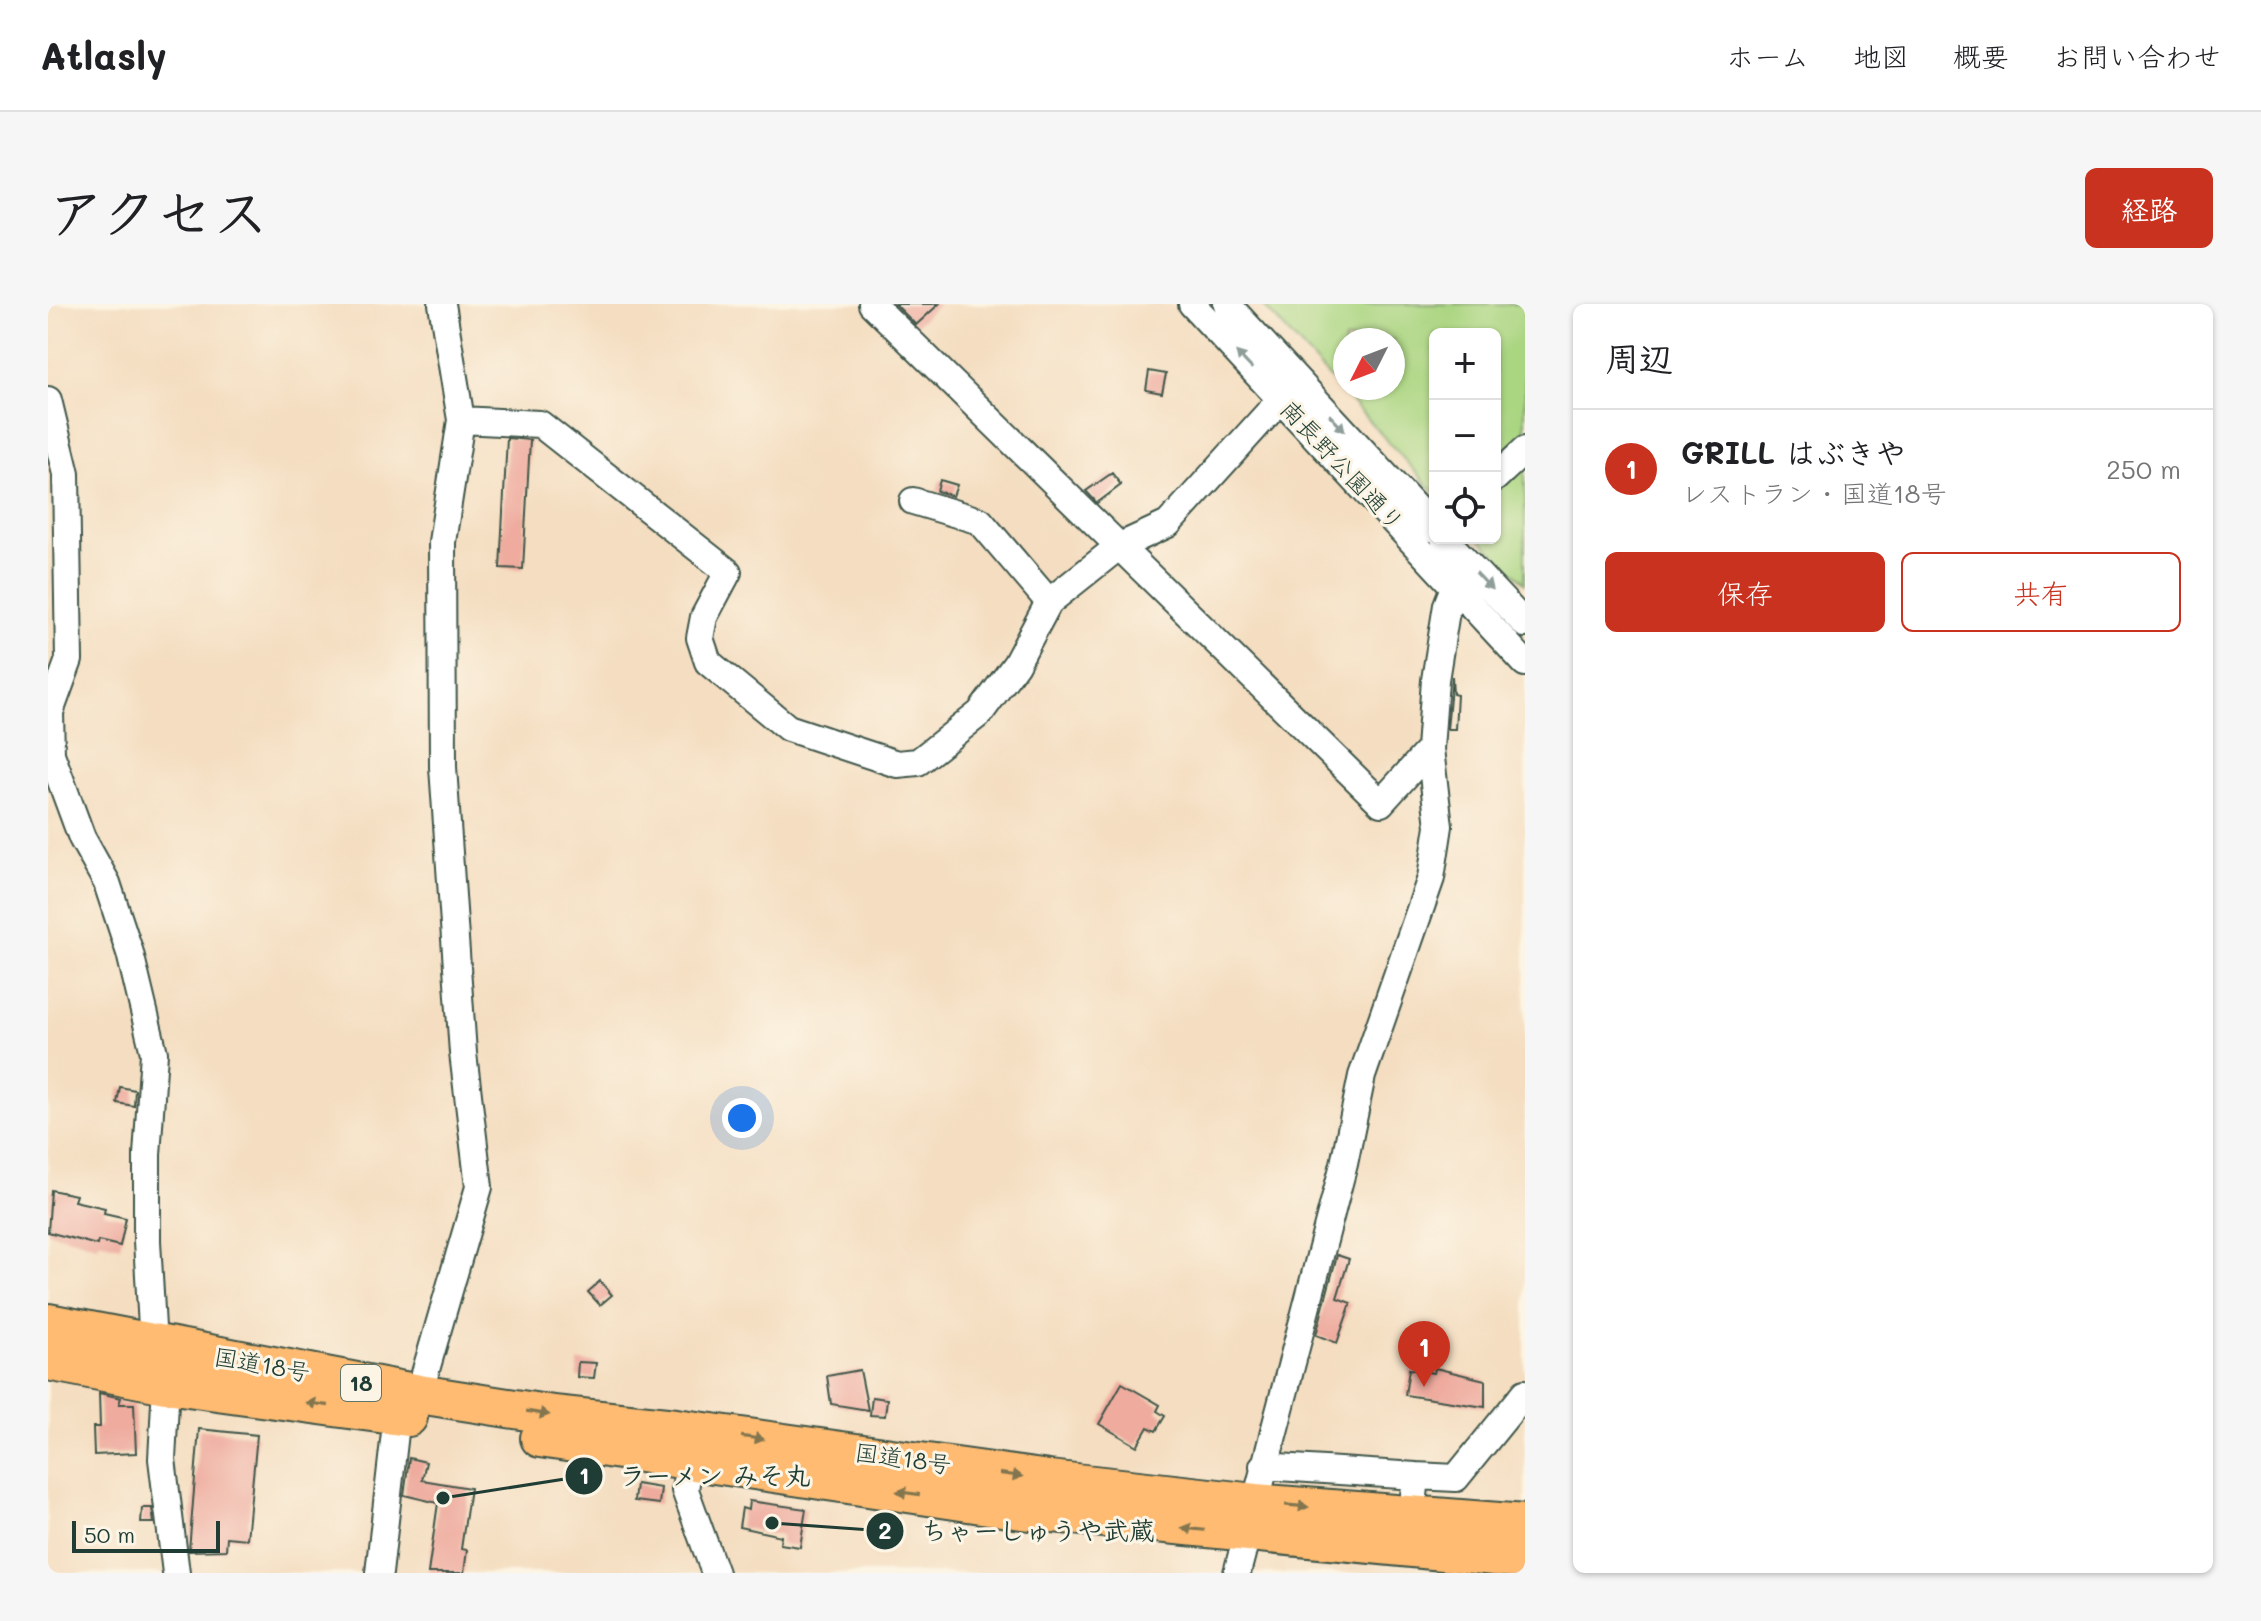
<!DOCTYPE html>
<html lang="ja">
<head>
<meta charset="utf-8">
<style>
	body { margin:0; font-family:Mali,"Klee One",sans-serif; background:#f6f6f6; color:#202124 }
	.controls { position:absolute; right:24px; top:24px; display:grid; overflow:hidden; border-radius:12px; box-shadow:0 2px 6px #0004 }
	.controls button { width:72px; height:72px; display:grid; place-items:center; padding:0; border:0; border-bottom:2px solid #e0e0e0; background:#fff; color:#202124; font:40px sans-serif }
	.compass { position:absolute; left:1285px; top:24px; width:72px; height:72px; border-radius:50%; background:#fff; box-shadow:0 2px 6px #0004; rotate:228deg }
	.scale { position:absolute; left:24px; bottom:20px; width:148px; box-sizing:border-box; padding-left:8px; border:4px solid #1f3d34; border-top:0; font-size:22px; line-height:28px; white-space:nowrap; color:#1f3d34; -webkit-text-stroke:6px #fcf5e5; paint-order:stroke }
	.you { position:absolute; left:694px; top:814px; width:28px; height:28px; margin:-20px; border:6px solid #fff; border-radius:50%; background:#1a73e8; box-shadow:0 0 0 12px #1a73e833 }
	.badge { display:grid; place-items:center; width:52px; height:52px; border-radius:50%; background:#c8321e; color:#fff; font-size:26px; font-weight:700 }
	.pin { position:absolute; translate:-50% -66px; filter:drop-shadow(0 2px 4px #0008) }
	.pin::after { content:''; position:absolute; top:42px; width:28px; height:24px; background:inherit; clip-path:polygon(0 0,100% 0,50% 100%) }
	.list { margin:0; padding:0; list-style:none }
	h2 { display:flex; justify-content:space-between; align-items:center; height:104px; margin:0; padding:0 32px; font-size:34px }
	h2 small { font-size:26px; font-weight:400; color:#757577 }
	.list li { display:grid; grid-template-columns:52px 1fr auto; gap:24px; align-items:center; box-sizing:border-box; height:120px; padding:0 32px; border-top:2px solid #e0e0e0 }
	.list b { display:block; font-size:30px; white-space:nowrap }
	.list p { margin:0; font-size:26px; white-space:nowrap; color:#757577 }
	.list em { font-size:26px; font-style:normal; color:#757577 }
	.actions { display:flex; gap:16px; padding:24px 32px }
	.actions a { flex:1; padding:18px 0; border:2px solid #c8321e; border-radius:12px; text-align:center; font-size:28px; color:#c8321e }
	.actions .main { background:#c8321e; color:#fff }
	.icon { flex:none; width:44px; height:44px; fill:none; stroke:currentColor; stroke-width:2; stroke-linecap:round; stroke-linejoin:round }
	.map { position:relative; flex:none; width:1477px; height:1269px; overflow:hidden; border-radius:12px }
	header { display:flex; align-items:center; gap:48px; box-sizing:border-box; height:112px; padding:0 40px; background:#fff; border-bottom:2px solid #e0e0e0 }
	header strong { font-size:38px }
	nav { display:flex; gap:44px; margin-inline-start:auto; font-size:28px }
	.intro { display:flex; align-items:center; justify-content:space-between; box-sizing:border-box; height:192px; padding:0 48px }
	h1 { margin:0; font-size:56px }
	.button { padding:20px 36px; border-radius:12px; background:#c8321e; color:#fff; font-size:28px; font-weight:700 }
	main { display:flex; gap:48px; padding:0 48px }
	aside { flex:1; background:#fff; border-radius:12px; box-shadow:0 2px 6px #0004 }
	.map>svg:first-child { display:block }
	.green { fill:#aad581; stroke:#64895a; stroke-width:2; fill-rule:evenodd }
	.building { fill:#eeab9e }
	.lines { fill:none; stroke-linecap:round; stroke-linejoin:round }
	.minor-casing { stroke:#3f5549; stroke-width:30 }
	.highway-casing { stroke:#3f5549; stroke-width:42 }
	.minor { stroke:#fff; stroke-width:26 }
	.highway { stroke:#febb71; stroke-width:38 }
	.oneway { fill:#8f9e9a }
	.oneway2 { fill:#83764f }
	.labels { text-anchor:middle; stroke-width:6; stroke-linejoin:round; paint-order:stroke }
	.shield { fill:#fcf5e5; stroke:#617469; stroke-width:2 }
	.shield-label { font-size:22px; font-weight:bold; fill:#1f3d34 }
	.street-label { font-size:24px; fill:#1f3d34; stroke:#fcf5e5 }
	.leader { fill:none; stroke:#1f3d34; stroke-width:3 }
	.callout-dot { fill:#1f3d34; stroke:#fcf5e5; stroke-width:3 }
	.mark-label { font-size:24px; text-anchor:middle; font-weight:bold; fill:#fff }
	.callout-label { font-size:26px; text-anchor:middle; font-weight:bold; fill:#1f3d34; stroke:#fcf5e5; stroke-width:6; stroke-linejoin:round; paint-order:stroke }
</style>
</head>
<body>
<header>
<strong>Atlasly</strong>
<nav><a>ホーム</a><a>地図</a><a>概要</a><a>お問い合わせ</a></nav>
</header>
<div class="intro"><h1>アクセス</h1><a class="button">経路</a></div>
<main>
<div class="map">
<svg width="1477" height="1269" viewBox="0 0 1477 1269">
	<rect width="100%" height="100%" fill="#fcf5e5"/>
	<filter id="ink" filterUnits="userSpaceOnUse"><feTurbulence type="fractalNoise" baseFrequency=".0125" numOctaves="2"/><feDisplacementMap in="SourceGraphic" scale="16" xChannelSelector="R" yChannelSelector="G"/><feConvolveMatrix kernelMatrix="1 2 1 2 8 2 1 2 1" color-interpolation-filters="sRGB"/></filter>
	<filter id="wash" filterUnits="userSpaceOnUse"><feTurbulence type="fractalNoise" baseFrequency=".006" numOctaves="4" result="noise"/><feDisplacementMap in="SourceGraphic" scale="32" xChannelSelector="R" yChannelSelector="G"/><feGaussianBlur stdDeviation="1.8" result="paint"/><feColorMatrix in="noise" values="0 0 0 0 0 0 0 0 0 0 0 0 0 0 0 0 0 1.4 0 .05"/><feComposite in="paint" operator="in"/></filter>
	<g filter="url(#wash)">
		<rect width="100%" height="100%" fill="#f4ddc0"/>
		<path class="green" d="M1214 0H1477V279L1431 234H1447V30H1387V189ZM1297 36H1345V84H1297Z"/>
		<g id="blocks">
			<path class="building" d="M847 0H891L868 21Z
				M1101 67 1118 70 1114 89 1098 86Z
				M459 134 482 136 475 265 452 264Z
				M1064 169 1073 181 1049 199 1038 187Z
				M892 176 909 181 905 192 889 187Z
				M1404 372 1405 390 1409 391 1407 425H1399Z
				M72 783 87 786 86 802 69 799Z
				M3 886 28 891 26 897 57 904 56 909 78 914 72 942 50 937 49 941 0 928Z
				M1289 951 1301 955 1289 994 1303 999 1289 1039 1268 1031Z
				M552 977 564 991 552 1001 540 988Z
				M530 1058 548 1059 546 1074 529 1073Z
				M1387 1064 1437 1076V1103L1357 1091 1361 1065 1386 1069Z
				M812 1066 820 1106 783 1100 779 1072Z
				M1074 1079 1112 1101 1109 1107 1117 1112 1108 1127 1100 1123 1089 1142 1051 1120Z
				M51 1089 73 1094 71 1100H86L88 1149 46 1151 45 1123H52Z
				M824 1093 839 1095 837 1112 822 1111Z
				M151 1125 209 1131 199 1235 179 1233 178 1246 141 1247Z
				M361 1154 378 1158 374 1176 422 1184 413 1245 419 1246 416 1269H380L390 1199 356 1191Z
				M588 1180 613 1184 611 1200 586 1197Z
				M701 1197 758 1205 752 1243 732 1240 733 1232 691 1223 694 1204 700 1206Z
				M94 1204H104L106 1219H93Z"/>
		</g>
	</g>
	<g filter="url(#ink)">
		<use href="#blocks" fill-opacity="0" stroke="#3f5549" stroke-width="2"/>
		<g class="lines">
			<defs>
				<path id="minor" d="M824 0 1333 499 1382 445
					M1144 0 1477 359
					M1179 0 1387 225
					M0 96 18 170 21 356 2 408 3 450 34 534 59 579 82 649 106 749 99 851V937L105 1041
					M413 116 492 120 680 268 656 313 652 334 660 358 740 424 849 460 870 458 932 409 968 360 1001 298 1070 243 1120 220 1232 96
					M1447 174 1477 146
					M865 197 932 217 1001 298
					M1396 234 1477 320
					M118 1080 114 1155 128 1269
					M371 1090 431 883 415 749 395 463 394 238 413 116 394 0
					M641 1158 637 1186 667 1269
					M1215 1162 1368 1172
					M1364 1212 1368 1172 1408 1174 1477 1089
					M331 1269 349 1111
					M1189 1269 1296 860 1314 772 1383 574 1391 522 1382 445 1387 376 1399 301 1406 283"/>
				<path id="highway" d="M0 1019 371 1090 505 1111 628 1124 1001 1176 1207 1199 1477 1220
					M0 1057 118 1080 360 1113
					M492 1134 974 1206 1477 1255"/>
			</defs>
			<use href="#minor" class="minor-casing"/>
			<use href="#highway" class="highway-casing"/>
			<use href="#minor" class="minor"/>
			<use href="#highway" class="highway"/>
		</g>
		<defs><path id="oneway-solid" d="M-6-.8H1V-3.2L6.5 0L1 3.2V.8H-6Z" transform="scale(2)"/></defs>
		<g class="oneway">
			<use href="#oneway-solid" transform="translate(1196 56) rotate(-133)"/>
			<use href="#oneway-solid" transform="translate(1289 119) rotate(47)"/>
			<use href="#oneway-solid" transform="translate(1436 277) rotate(47)"/>
		</g>
		<g class="oneway2">
			<use href="#oneway-solid" transform="translate(269 1100) rotate(-172)"/>
			<use href="#oneway-solid" transform="translate(490 1109) rotate(9)"/>
			<use href="#oneway-solid" transform="translate(705 1134) rotate(8)"/>
			<use href="#oneway-solid" transform="translate(963 1171) rotate(8)"/>
			<use href="#oneway-solid" transform="translate(860 1189) rotate(-172)"/>
			<use href="#oneway-solid" transform="translate(1249 1202) rotate(5)"/>
			<use href="#oneway-solid" transform="translate(1145 1225) rotate(-174)"/>
		</g>
	</g>
	<g class="labels">
		<rect class="shield" x="293" y="1061" width="40" height="36" rx="6"/>
		<g class="shield-label">
			<text x="313" y="1087">18</text>
		</g>
		<g class="street-label">
			<text transform="translate(1294 162) rotate(47)" y="8">南長野公園通り</text>
			<text transform="translate(214 1061) rotate(10)" y="8">国道18号</text>
			<text transform="translate(855 1155) rotate(8)" y="8">国道18号</text>
		</g>
	</g>
	<path class="leader" d="M395 1194L536 1172M724 1219L837 1227"/>
	<g class="callout-dot">
		<circle cx="395" cy="1194" r="8"/>
		<circle cx="724" cy="1219" r="8"/>
		<circle cx="536" cy="1172" r="20"/>
		<circle cx="837" cy="1227" r="20"/>
	</g>
	<g class="mark-label">
		<text x="536" y="1180">1</text>
		<text x="837" y="1235">2</text>
	</g>
	<g class="callout-label">
		<text x="667" y="1181">ラーメン みそ丸</text>
		<text x="990" y="1236">ちゃーしゅうや武蔵</text>
	</g>
</svg>
<div class="controls">
<button>+</button>
<button>−</button>
<button><svg class="icon" aria-label="locate" viewBox="0 0 24 24"><circle cx="12" cy="12" r="6"/><path d="M12 2v4M12 18v4M2 12h4M18 12h4"/></svg></button>
</div>
<svg class="compass" viewBox="-18 -18 36 36"><path d="M0-13l5 13h-10z" fill="#e53935"/><path d="M0 13l5-13h-10z" fill="#757577"/></svg>
<div class="scale">50 m</div>
<div class="you"></div>
<div class="pin badge" style="left:1376px;top:1083px">1</div>
</div>
<aside>
<h2>周辺<small></small></h2>
<ul class="list">
<li><span class="badge">1</span><div><b>GRILL はぶきや</b><p>レストラン · 国道18号</p></div><em>250 m</em></li>
</ul>
<div class="actions"><a class="main">保存</a><a>共有</a></div>
</aside>
</main>
</body>
</html>
